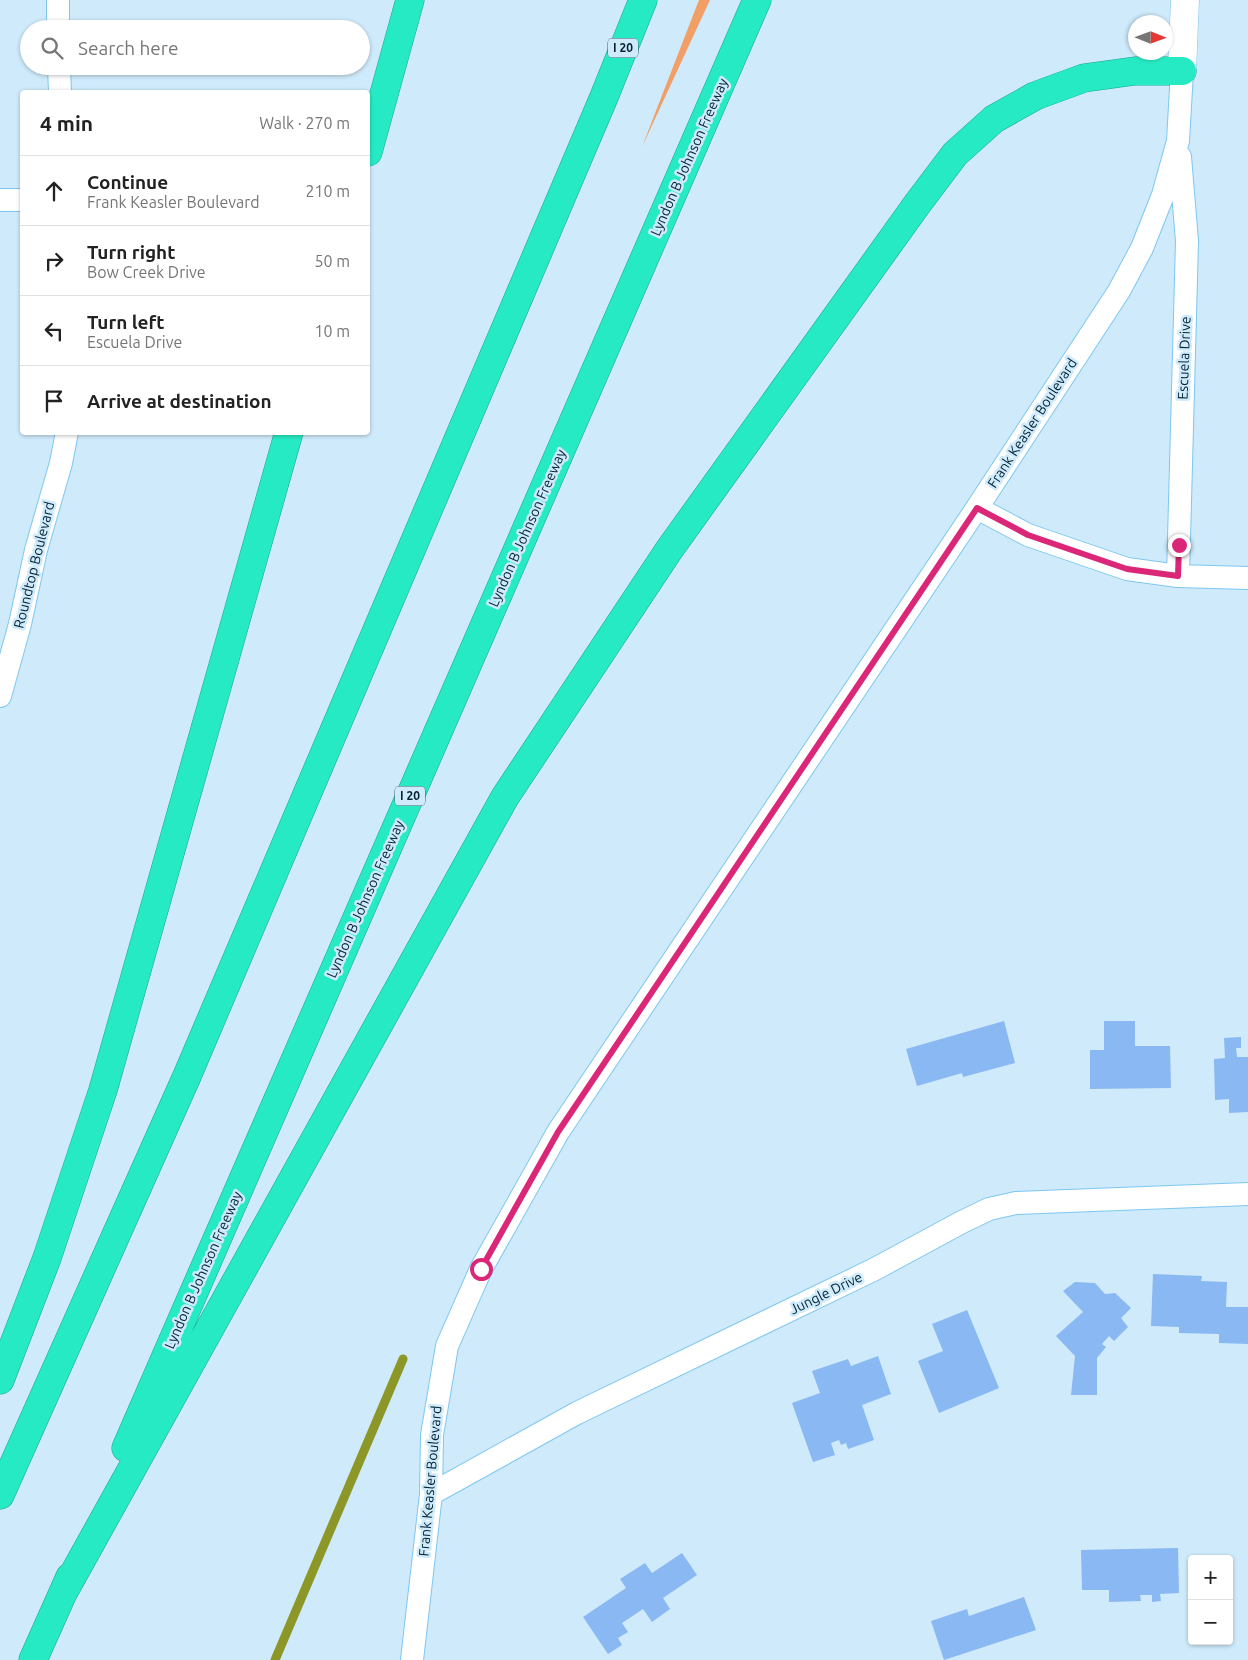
<!DOCTYPE html>
<html lang="en">
<head>
<meta charset="utf-8">
<style>
	body { margin:0; font-family:Ubuntu,sans-serif; background:#f2f2f2; color:#222 }
	.controls { position:absolute; right:15px; bottom:15px; display:grid; overflow:hidden; border-radius:5px; box-shadow:0 1px 4px #0004 }
	.controls button { width:45px; height:45px; display:grid; place-items:center; padding:0; border:0; border-bottom:1px solid #e0e0e0; background:#fff; color:#222; font:25px sans-serif }
	.compass { position:absolute; left:1128px; top:15px; width:45px; height:45px; border-radius:50%; background:#fff; box-shadow:0 1px 4px #0004; rotate:91deg }
	.stop { position:absolute; width:15px; height:15px; margin:-11px; border:4px solid #db2777; border-radius:50%; background:#fff }
	.stop.end { background:#db2777; border-color:#fff; box-shadow:0 1px 5px #0008 }
	.list { margin:0; padding:0; list-style:none }
	h2 { display:flex; justify-content:space-between; align-items:center; height:65px; margin:0; padding:0 20px; font-size:21px }
	h2 small { font-size:16px; font-weight:400; color:#767676 }
	.list li { display:grid; grid-template-columns:32px 1fr auto; gap:15px; align-items:center; box-sizing:border-box; height:70px; padding:0 20px; border-top:1px solid #e0e0e0 }
	.list b { display:block; font-size:19px; white-space:nowrap }
	.list p { margin:0; font-size:16px; white-space:nowrap; color:#767676 }
	.list em { font-size:16px; font-style:normal; color:#767676 }
	.icon { flex:none; width:28px; height:28px; fill:none; stroke:currentColor; stroke-width:2; stroke-linecap:round; stroke-linejoin:round }
	.map { position:relative; flex:none; width:1248px; height:1660px; overflow:hidden }
	.search { position:absolute; background:#fff; box-shadow:0 1px 4px #0004; left:20px; top:20px; width:350px; height:55px; display:flex; align-items:center; gap:12px; box-sizing:border-box; padding:0 18px; border-radius:28px; color:#767676; font-size:19px }
	.panel { position:absolute; background:#fff; box-shadow:0 1px 4px #0004; left:20px; top:90px; width:350px; height:345px; border-radius:5px }
	.map>svg:first-child { display:block }
	.green { fill:#f19f66 }
	.lines { fill:none; stroke-linecap:round; stroke-linejoin:round }
	.stream { stroke:#8d9728; stroke-width:9 }
	.building { fill:#8ab8f3 }
	.minor-casing { stroke:#7ec7f1; stroke-width:24 }
	.tertiary-casing { stroke:#7ec7f1; stroke-width:29 }
	.motorway-casing { stroke:#1aa491; stroke-width:29 }
	.minor { stroke:#fff; stroke-width:22 }
	.tertiary { stroke:#fff; stroke-width:28 }
	.motorway { stroke:#26eac4; stroke-width:28 }
	.route { stroke:#db2777; stroke-width:6 }
	.labels { text-anchor:middle; stroke-width:5; stroke-linejoin:round; paint-order:stroke }
	.shield { fill:#ceeafb; stroke:#405e6e; stroke-width:1 }
	.shield-label { font-size:12px; font-weight:bold; fill:#032232 }
	.street-label { font-size:14px; fill:#032232; stroke:#ceeafb }
</style>
</head>
<body>
<div class="map">
<svg width="1248" height="1660" viewBox="0 0 1248 1660">
	<rect width="100%" height="100%" fill="#ceeafb"/>
	<path class="green" d="M699 0H710L642 147 692 18Z"/>
	<g class="lines">
		<path class="stream" d="M275 1660 403 1359"/>
	</g>
	<path class="building" d="M1004 1021 1015 1063 963 1077 962 1073 917 1086 906 1049Z
		M1104 1021H1135V1046H1170L1171 1088 1090 1089V1050H1104Z
		M1241 1037V1048H1236L1237 1057H1248V1112L1229 1113V1099L1215 1100 1214 1059 1225 1058 1224 1038Z
		M1153 1274 1202 1276 1201 1281 1227 1282 1226 1307H1248V1344L1219 1343V1334L1179 1333V1327L1151 1326Z
		M1075 1282 1095 1283 1105 1294 1115 1293 1131 1308 1121 1318 1128 1327 1114 1341 1109 1336 1102 1344 1106 1347 1097 1358V1395H1071L1075 1356 1056 1336 1083 1312 1063 1291Z
		M967 1310 999 1388 939 1413 918 1361 943 1351 932 1324Z
		M878 1356 891 1394 862 1405 874 1440 848 1449 846 1443 841 1445 839 1440 831 1443 835 1455 813 1462 792 1403 820 1393 812 1371 848 1359 851 1366Z
		M1178 1548 1179 1593 1160 1594 1161 1601 1152 1602V1595H1140L1141 1601 1109 1602V1590H1082L1081 1550Z
		M682 1553 697 1575 663 1598 670 1609 652 1622 643 1609 622 1623 628 1632 618 1638 622 1645 608 1654 583 1617 626 1588 620 1579 645 1563 652 1573Z
		M1024 1597 1036 1630 944 1660 931 1621 967 1609 969 1616Z"/>
	<g class="lines">
		<defs>
			<path id="minor" d="M58 0V29
				M59 66 60 92
				M0 200H22
				M977 508 1028 535 1127 569 1178 576 1248 578
				M1178 576 1187 241 1180 157
				M0 696 20 624 36 550 61 463 67 432
				M431 1494 577 1413 875 1269 962 1222 989 1209 1016 1203 1248 1194
				M412 1660 431 1494 432 1435 447 1346 481 1269 558 1132 977 508 1119 291 1142 248 1163 195 1178 141 1182 71"/>
			<path id="tertiary" d="M1182 71 1185 0"/>
			<path id="motorway" d="M368 152 410 0
				M0 1380 47 1258 103 1090 289 432
				M126 1448 757 0
				M0 1495 187 1076 604 97 643 0
				M63 1593 505 797 669 550 918 203 955 154 994 119 1035 96 1084 78 1135 71H1182
				M33 1660 70 1577"/>
		</defs>
		<use href="#minor" class="minor-casing"/>
		<use href="#tertiary" class="tertiary-casing"/>
		<use href="#motorway" class="motorway-casing"/>
		<use href="#minor" class="minor"/>
		<use href="#tertiary" class="tertiary"/>
		<use href="#motorway" class="motorway"/>
	</g>
	<g class="lines">
		<path class="route" d="M481 1269 558 1132 977 508 1028 535 1127 569 1178 576 1179 545"/>
	</g>
	<g class="labels">
		<g class="shield">
			<rect x="608" y="38.5" width="30" height="19" rx="4"/>
			<rect x="395" y="786.5" width="30" height="19" rx="4"/>
		</g>
		<g class="shield-label">
			<text x="623" y="52">I 20</text>
			<text x="410" y="800">I 20</text>
		</g>
		<g class="street-label">
			<text transform="translate(689 157) rotate(-66)" y="5">Lyndon B Johnson Freeway</text>
			<text transform="translate(1184 358) rotate(-88)" y="5">Escuela Drive</text>
			<text transform="translate(1032 423) rotate(-57)" y="5">Frank Keasler Boulevard</text>
			<text transform="translate(527 528) rotate(-66)" y="5">Lyndon B Johnson Freeway</text>
			<text transform="translate(34 565) rotate(-76)" y="5">Roundtop Boulevard</text>
			<text transform="translate(365 899) rotate(-66)" y="5">Lyndon B Johnson Freeway</text>
			<text transform="translate(203 1270) rotate(-66)" y="5">Lyndon B Johnson Freeway</text>
			<text transform="translate(826 1293) rotate(-26)" y="5">Jungle Drive</text>
			<text transform="translate(430 1481) rotate(-85)" y="5">Frank Keasler Boulevard</text>
		</g>
	</g>
</svg>
<div class="controls">
<button>+</button>
<button>−</button>
</div>
<svg class="compass" viewBox="-18 -18 36 36"><path d="M0-13l5 13h-10z" fill="#e53935"/><path d="M0 13l5-13h-10z" fill="#767676"/></svg>
<div class="stop" style="left:481px;top:1269px"></div>
<div class="stop end" style="left:1179px;top:545px"></div>
<div class="search"><svg class="icon" aria-label="search" viewBox="0 0 24 24"><circle cx="10" cy="10" r="6"/><path d="M15 15l6 6"/></svg>Search here</div>
<section class="panel">
<h2>4 min<small>Walk · 270 m</small></h2>
<ul class="list">
<li><svg class="icon" aria-label="ahead" viewBox="0 0 24 24"><path d="M12 20V5M6 11l6-6 6 6"/></svg><div><b>Continue</b><p>Frank Keasler Boulevard</p></div><em>210 m</em></li>
<li><svg class="icon" aria-label="right" viewBox="0 0 24 24"><path d="M7 20v-9h11M14 6l5 5-5 5"/></svg><div><b>Turn right</b><p>Bow Creek Drive</p></div><em>50 m</em></li>
<li><svg class="icon" aria-label="left" viewBox="0 0 24 24"><path d="M17 20v-9H6M10 6l-5 5 5 5"/></svg><div><b>Turn left</b><p>Escuela Drive</p></div><em>10 m</em></li>
<li><svg class="icon" aria-label="arrive" viewBox="0 0 24 24"><path d="M6 21V4h12l-3 4 3 4H6"/></svg><div><b>Arrive at destination</b></div></li>
</ul>
</section>
</div>
</body>
</html>
